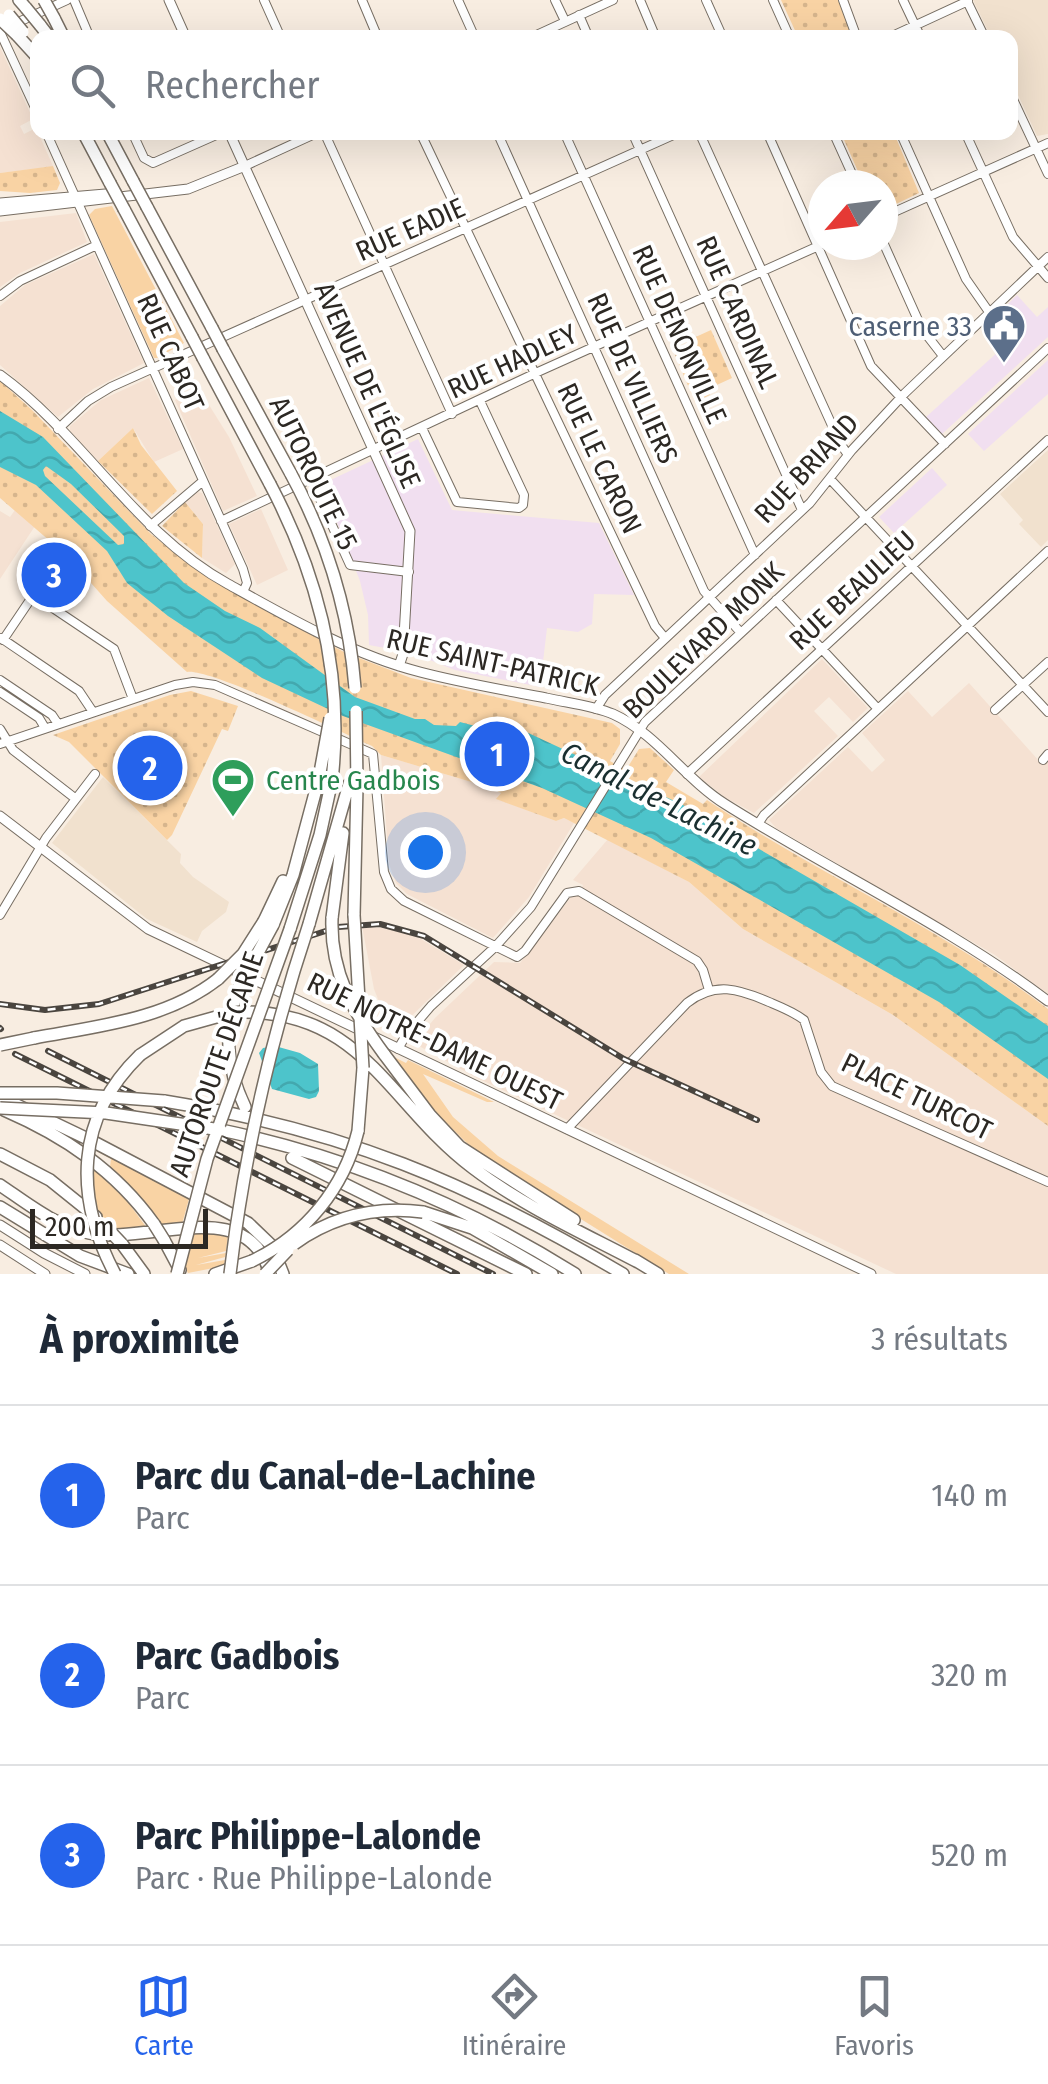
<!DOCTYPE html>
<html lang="fr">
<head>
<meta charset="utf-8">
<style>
	body { margin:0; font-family:"Fira Sans Condensed",sans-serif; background:#f2f2f3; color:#1f2937 }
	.compass { position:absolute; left:808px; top:170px; width:90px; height:90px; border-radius:50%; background:#fff; box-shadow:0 10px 40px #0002; rotate:242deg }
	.scale { position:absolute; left:30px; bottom:25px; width:178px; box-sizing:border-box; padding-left:10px; border:5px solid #2c2823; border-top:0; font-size:28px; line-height:35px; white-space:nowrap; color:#2c2823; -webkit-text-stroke:8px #fff; paint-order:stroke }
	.you { position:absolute; left:425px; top:852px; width:35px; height:35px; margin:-25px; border:8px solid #fff; border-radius:50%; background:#1a73e8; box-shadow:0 0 0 15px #1a73e833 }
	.badge { display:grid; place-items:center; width:65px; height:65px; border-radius:50%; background:#2563eb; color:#fff; font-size:32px; font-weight:700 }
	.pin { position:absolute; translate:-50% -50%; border:5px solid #fff; box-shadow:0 2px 10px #0006 }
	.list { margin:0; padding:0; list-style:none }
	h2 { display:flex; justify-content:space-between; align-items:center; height:130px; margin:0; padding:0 40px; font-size:42px }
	h2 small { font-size:32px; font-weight:400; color:#747a83 }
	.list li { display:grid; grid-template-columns:65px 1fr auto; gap:30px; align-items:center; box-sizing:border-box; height:180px; padding:0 40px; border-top:2px solid #e0e1e3 }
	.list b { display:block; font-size:38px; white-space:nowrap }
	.list p { margin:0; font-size:32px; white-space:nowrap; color:#747a83 }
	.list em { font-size:32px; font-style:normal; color:#747a83 }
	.icon { flex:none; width:55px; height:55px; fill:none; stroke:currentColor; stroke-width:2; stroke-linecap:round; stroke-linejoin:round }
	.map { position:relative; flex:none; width:1048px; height:1274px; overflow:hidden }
	.search { position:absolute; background:#fff; box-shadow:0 10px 40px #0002; left:30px; right:30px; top:30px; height:110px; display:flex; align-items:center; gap:25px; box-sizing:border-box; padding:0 35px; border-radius:20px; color:#747a83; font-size:38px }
	.sheet { height:670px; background:#fff }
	nav { display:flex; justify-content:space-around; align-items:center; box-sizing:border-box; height:140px; border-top:2px solid #e0e1e3; background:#fff; font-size:28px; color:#747a83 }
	nav a { display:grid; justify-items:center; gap:5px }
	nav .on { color:#2563eb }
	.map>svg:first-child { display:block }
	.commercial { fill:#f1dff0 }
	.industrial { fill:#f5e1d2 }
	.built { fill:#f1e1ce }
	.green { fill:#f9d3a4 }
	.park { fill:url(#park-dots) }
	.water { fill:url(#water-waves); fill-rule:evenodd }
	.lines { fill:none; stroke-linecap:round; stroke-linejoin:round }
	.minor-casing { stroke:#776e63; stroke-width:10 }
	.major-casing { stroke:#776e63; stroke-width:11 }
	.highway-casing { stroke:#776e63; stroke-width:14 }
	.minor { stroke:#fff; stroke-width:8 }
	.major { stroke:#fff; stroke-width:9 }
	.highway { stroke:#fff; stroke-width:11 }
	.rail-casing { stroke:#4a453f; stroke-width:6 }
	.rail { stroke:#fff; stroke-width:2.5; stroke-dasharray:8; stroke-linecap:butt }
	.highway-bridge-casing { stroke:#776e63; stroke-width:14; stroke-linecap:butt }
	.highway-bridge { stroke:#fff; stroke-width:11 }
	.labels { text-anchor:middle; stroke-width:8; stroke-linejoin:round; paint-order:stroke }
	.street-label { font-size:28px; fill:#2c2823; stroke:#fff }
	.service-label { font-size:28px; fill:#4e5e75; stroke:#fff; text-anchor:end }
	.leisure-label { font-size:28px; fill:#27864d; stroke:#fff; text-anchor:start }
	.water-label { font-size:30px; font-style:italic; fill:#1a2f30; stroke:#fff }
</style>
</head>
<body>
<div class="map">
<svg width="1048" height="1274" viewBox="0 0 1048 1274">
	<defs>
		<pattern id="park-dots" width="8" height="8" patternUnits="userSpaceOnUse" patternTransform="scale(2.5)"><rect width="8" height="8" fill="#f9d3a4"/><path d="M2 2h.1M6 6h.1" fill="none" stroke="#d6b58d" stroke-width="1.8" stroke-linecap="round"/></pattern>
		<pattern id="water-waves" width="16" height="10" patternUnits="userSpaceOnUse" patternTransform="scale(2.5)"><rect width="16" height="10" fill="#4dc4cb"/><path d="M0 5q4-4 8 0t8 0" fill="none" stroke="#43a8ae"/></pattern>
	</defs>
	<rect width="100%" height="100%" fill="#f8ede1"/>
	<path class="commercial" d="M1017 295 1037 317 1048 307V337L942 434 926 417 1020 332 1001 311Z
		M1048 360V394L984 451 968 434Z
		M418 439 452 510 599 523 634 595 594 594 592 624 578 632 547 628 540 687 455 670 412 653 369 645 368 615 360 581 322 484Z
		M932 468 947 485 894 533 879 517Z"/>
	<path class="industrial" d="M0 47 33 119 20 126 24 134 36 128 53 166 49 167 0 173Z
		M76 213 87 242 20 273 0 287V222Z
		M94 254 144 363 93 389 58 417 0 365V306L25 285Z
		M149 378 183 449 154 462 133 428 98 461 70 431V426L101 400Z
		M199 389 229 437 257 496 223 511 175 400Z
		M198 492 202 493 235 564 226 573 202 558 203 524 185 502Z
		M261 509 288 570 257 585 229 524Z
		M15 510 35 526 0 579V511L10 517Z
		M822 659 868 708 853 722 829 697 814 711 838 736 754 813 726 798 699 777Z
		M969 683 1040 762 1048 763V994L995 955 776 828 769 820 848 747 872 772 885 760 862 733 908 691 932 717Z
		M381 755 488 787 501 793 497 799 556 821 564 818 574 823 529 897 493 938 407 894 396 883 389 864Z
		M608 839 689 882 743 929 893 1015 1048 1126V1274H896L477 1078 419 1046 418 1038 435 1018 494 962 520 963 571 897 578 896 583 885 573 880Z
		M362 926 392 929 416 936 464 965 395 1032H391L374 989Z"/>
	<path class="built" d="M973 0H1048V134L1037 136 1011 80 1010 38 991 37Z
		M1048 450V540L1041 547 1019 524 1023 520 1000 494Z
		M103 777 181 854 180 863 193 877 229 902 226 912 202 931 197 942 147 919 52 843Z"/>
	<path class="green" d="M112 206 184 343 157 358H154L89 215 95 209Z
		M392 1056 406 1063 408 1060 494 1102H487L423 1074 453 1117 498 1156 689 1274H669L480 1156 432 1109Z
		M94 1146 189 1199 182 1224 162 1226 139 1196 110 1167 111 1159 95 1150Z
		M92 1167 127 1201 147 1228 117 1231 94 1209Z
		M214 1233 228 1236 226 1251 198 1258 226 1253 225 1257 196 1265 225 1260 224 1266 188 1273 185 1267 193 1234Z"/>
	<path class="park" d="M781 0H838L853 37H798Z
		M841 133H894L919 193 892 206 881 182 864 185Z
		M53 166 60 183 57 190 30 193 0 191V173Z
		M711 330 732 378 708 389 710 395 695 402 675 355 691 348 689 340Z
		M0 381 32 410 151 534 198 571 264 610 346 653 411 678 612 723 620 729V744L610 761 626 770 639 749 650 748 674 770 666 782 703 804 707 800C818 874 942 928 1048 1009V1126L893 1015 743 929 689 882 564 818 556 821 496 799 501 793 488 787 381 755 372 746C341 732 210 668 187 672L107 601 75 565 52 599 32 589 58 548 0 498Z
		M133 428 141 445 177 491 152 514 98 461Z
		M185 502 203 524 202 558 162 526Z
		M191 691 238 706 228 731 222 729 172 835 167 840 69 742 53 735 170 695Z"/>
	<path class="water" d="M0 411 43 437 184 583 225 611 260 628 355 697 415 719H425L434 725 456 726 460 722 494 731 509 724 683 805 960 965 1048 1026V1079L939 1002 651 838 542 788 343 716 262 678 168 616 127 583 107 551 36 485 0 467ZM46 466 71 484 124 536V544L118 545 45 476 43 470Z
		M275 1046 300 1053 318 1064 319 1091 316 1097 309 1099 272 1089 259 1053 263 1048Z"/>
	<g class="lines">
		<defs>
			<path id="minor" d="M74 0 90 38
				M264 0 281 38
				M362 0 378 38
				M458 0 475 38
				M555 0 565 21
				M640 0 656 38
				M706 0 723 38
				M773 0 790 38
				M843 0 857 38
				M903 0 921 38
				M967 1 985 38
				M579 15 589 38
				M12 25 67 0
				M0 32 38 114
				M530 38 613 0
				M888 38 968 1
				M1010 93 1048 174
				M46 132 243 569 247 583 243 592
				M132 132 144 158 153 163 223 132
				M324 132 452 414
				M420 132 655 626 665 638
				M497 132 704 591 741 633
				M564 132 755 555
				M632 132 802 510
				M699 132 840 443 848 455
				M767 132 871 366 945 444
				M833 132 857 185
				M900 132 966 279 989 312
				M965 132 1013 237 1048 278
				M245 166 319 132
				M883 217 1048 143
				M883 242 922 329 943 356
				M0 296 20 281 97 245
				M422 428 457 502 519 508 523 505 524 495 480 401
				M58 429 88 401 111 387 680 132
				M311 479 350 565 409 572
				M830 479 1048 712
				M221 521 540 371 823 244
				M150 526 203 481
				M776 600 878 709
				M1 638 79 691 93 712
				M3 640 30 600 38 598 114 649 133 699
				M0 680 52 715 58 724
				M0 692 39 718 45 728
				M596 709 605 695 810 503 852 450 905 393 1048 257
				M995 710 1048 662
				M0 729 13 750 76 799
				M0 744 175 685 193 682 215 685 373 754 384 872 391 889 404 901 517 957 525 951 567 893 579 891 697 961 703 970 709 990
				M1043 760 1048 754
				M687 774 1048 440
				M758 824 764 815 1048 551
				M0 915 46 838 95 774
				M398 1049 406 1035 431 1006 495 947 531 907 645 722 1048 348
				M567 1129 687 1003C715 981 739 989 769 1002 781 1007 794 1012 804 1020L821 1072 832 1086 1048 1182"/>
			<path id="major" d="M169 0 186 38
				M229 132 410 531 403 654 399 666
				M0 203 117 193
				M0 211 188 189 245 166
				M0 375C84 436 135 533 228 584 289 618 353 655 420 672 462 683 504 690 546 698 568 703 592 705 613 714 657 734 684 778 725 804 831 871 947 925 1048 1001
				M0 816 148 929 871 1274
				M0 1225 44 1253 85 1274
				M0 1245 45 1274"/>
			<path id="highway" d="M19 0 26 8
				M54 18 64 38
				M40 25 50 38
				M17 35 38 58
				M83 132 110 183
				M107 132 133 181
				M147 207 212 328
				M124 209 192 337
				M223 349 291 474
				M203 358 270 484
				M354 915 357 786
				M332 918 343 833
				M264 921 283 881
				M309 924 349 784
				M273 925 293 875 319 778
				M290 929 320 835 332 780
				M240 986C223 1026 226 1068 245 1107
				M242 1012C364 1011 389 1105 473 1168 523 1206 583 1233 638 1262
				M34 1038C97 1026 166 1020 218 979
				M384 1054 430 1115 460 1147 574 1220
				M140 1055 184 1026 227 1014
				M0 1097 92 1141 248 1223 272 1246 283 1274
				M164 1101C344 1130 468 1182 623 1274
				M4 1110C64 1136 115 1170 154 1224
				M221 1130C349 1157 464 1204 575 1274
				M358 1131 363 1068
				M0 1154 50 1180 96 1217
				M292 1158 526 1274
				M0 1185C28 1204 55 1226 89 1233 148 1245 249 1193 270 1274
				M0 1207 80 1256 128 1274
				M423 1212 472 1228 552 1274
				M164 1240 180 1270
				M122 1244 144 1274
				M635 1260 658 1274
				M215 1274 252 1261"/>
		</defs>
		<use href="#minor" class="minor-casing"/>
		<use href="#major" class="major-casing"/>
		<use href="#highway" class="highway-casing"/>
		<use href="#minor" class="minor"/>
		<use href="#major" class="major"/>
		<use href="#highway" class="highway"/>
		<defs>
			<path id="rail" d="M0 1004 45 1010 99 1004 338 927 380 924 424 936 624 1059 757 1120
				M0 1028 1 1029
				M48 1051 493 1274
				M15 1054 457 1274"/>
		</defs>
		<use href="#rail" class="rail-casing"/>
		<use href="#rail" class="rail"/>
		<defs>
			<path id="highway-bridge" d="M44 0 54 18
				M26 8 40 25
				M9 15 23 32
				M0 19 17 35
				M133 181 147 207
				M110 183 124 209
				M212 328 223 349
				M192 337 203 358
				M291 474C328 542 349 611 355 688
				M270 484C319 577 344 675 332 780
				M356 711 357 786
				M319 778 330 718
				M354 915 363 1068
				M332 918C330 972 353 1012 384 1054
				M218 979 243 954 264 921
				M240 986 273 925
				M227 1014 242 1012
				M0 1045 34 1038
				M0 1093H57L164 1101
				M0 1108 106 1113 221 1130
				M154 1224 164 1240
				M105 1226 122 1244
				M294 1244C333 1216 376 1206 423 1212
				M252 1261C306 1235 344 1188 358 1131
				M115 1274C74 1197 75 1118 140 1055
				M177 1274 207 1159 290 929
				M230 1274C244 1154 271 1038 309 924
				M265 1274 288 1250"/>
		</defs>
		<use href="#highway-bridge" class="highway-bridge-casing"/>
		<use href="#highway-bridge" class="highway-bridge"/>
	</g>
	<defs>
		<symbol id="civic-pin" viewBox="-11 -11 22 30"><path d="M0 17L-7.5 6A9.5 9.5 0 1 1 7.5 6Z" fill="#5c6f8a" stroke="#fff"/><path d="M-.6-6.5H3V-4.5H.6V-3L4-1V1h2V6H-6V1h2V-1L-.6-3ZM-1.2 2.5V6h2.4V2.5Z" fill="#fff"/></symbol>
		<symbol id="stadium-pin" viewBox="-11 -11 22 30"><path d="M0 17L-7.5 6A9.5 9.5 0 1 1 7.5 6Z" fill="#2e9e5b" stroke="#fff"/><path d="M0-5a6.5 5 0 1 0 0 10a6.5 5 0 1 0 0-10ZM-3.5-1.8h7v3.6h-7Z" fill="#fff"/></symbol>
	</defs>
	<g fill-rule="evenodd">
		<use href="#civic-pin" x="979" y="301" width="50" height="68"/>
		<use href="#stadium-pin" x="208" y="755" width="50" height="68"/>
	</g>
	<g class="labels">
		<g class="street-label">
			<text transform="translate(410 229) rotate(-24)" y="10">RUE EADIE</text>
			<text transform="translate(738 312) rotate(66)" y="10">RUE CARDINAL</text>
			<text transform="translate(680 334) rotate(66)" y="10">RUE DENONVILLE</text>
			<text transform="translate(171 352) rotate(66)" y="10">RUE CABOT</text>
			<text transform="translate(512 361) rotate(-25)" y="10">RUE HADLEY</text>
			<text transform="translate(633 378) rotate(66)" y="10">RUE DE VILLIERS</text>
			<text transform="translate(368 385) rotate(66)" y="10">AVENUE DE L'ÉGLISE</text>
			<text transform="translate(600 458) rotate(65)" y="10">RUE LE CARON</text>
			<text transform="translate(806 468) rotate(-47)" y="10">RUE BRIAND</text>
			<text transform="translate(314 473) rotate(64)" y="10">AUTOROUTE 15</text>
			<text transform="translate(852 590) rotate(-43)" y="10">RUE BEAULIEU</text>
			<text transform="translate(703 640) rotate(-44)" y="10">BOULEVARD MONK</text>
			<text transform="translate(493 662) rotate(13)" y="10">RUE SAINT-PATRICK</text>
			<text transform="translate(435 1041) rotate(26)" y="10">RUE NOTRE-DAME OUEST</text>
			<text transform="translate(216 1064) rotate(-71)" y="10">AUTOROUTE DÉCARIE</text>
			<text transform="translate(917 1096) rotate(26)" y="10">PLACE TURCOT</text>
		</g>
		<g class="service-label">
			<text x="972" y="336">Caserne 33</text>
		</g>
		<g class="leisure-label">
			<text x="266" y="790">Centre Gadbois</text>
		</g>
		<g class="water-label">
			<text transform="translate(659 799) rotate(27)" y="10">Canal-de-Lachine</text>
		</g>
	</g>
</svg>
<svg class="compass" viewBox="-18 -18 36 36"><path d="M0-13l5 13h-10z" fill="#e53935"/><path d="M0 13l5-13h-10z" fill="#747a83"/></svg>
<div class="scale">200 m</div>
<div class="you"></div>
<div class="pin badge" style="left:497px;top:754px">1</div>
<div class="pin badge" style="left:150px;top:768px">2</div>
<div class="pin badge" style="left:54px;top:575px">3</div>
<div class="search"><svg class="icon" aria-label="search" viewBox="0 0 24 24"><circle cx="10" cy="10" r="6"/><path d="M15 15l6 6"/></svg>Rechercher</div>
</div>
<section class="sheet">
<h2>À proximité<small>3 résultats</small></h2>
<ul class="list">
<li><span class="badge">1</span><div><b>Parc du Canal-de-Lachine</b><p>Parc</p></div><em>140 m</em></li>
<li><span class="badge">2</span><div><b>Parc Gadbois</b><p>Parc</p></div><em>320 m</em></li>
<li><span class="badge">3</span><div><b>Parc Philippe-Lalonde</b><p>Parc · Rue Philippe-Lalonde</p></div><em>520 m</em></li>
</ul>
</section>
<nav>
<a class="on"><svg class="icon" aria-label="map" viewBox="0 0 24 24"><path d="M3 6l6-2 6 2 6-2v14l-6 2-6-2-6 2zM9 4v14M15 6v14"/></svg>Carte</a>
<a><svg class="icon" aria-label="directions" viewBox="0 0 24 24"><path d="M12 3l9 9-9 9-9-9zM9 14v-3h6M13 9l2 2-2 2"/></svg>Itinéraire</a>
<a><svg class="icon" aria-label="saved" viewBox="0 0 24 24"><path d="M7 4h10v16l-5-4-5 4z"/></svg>Favoris</a>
</nav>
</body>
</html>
